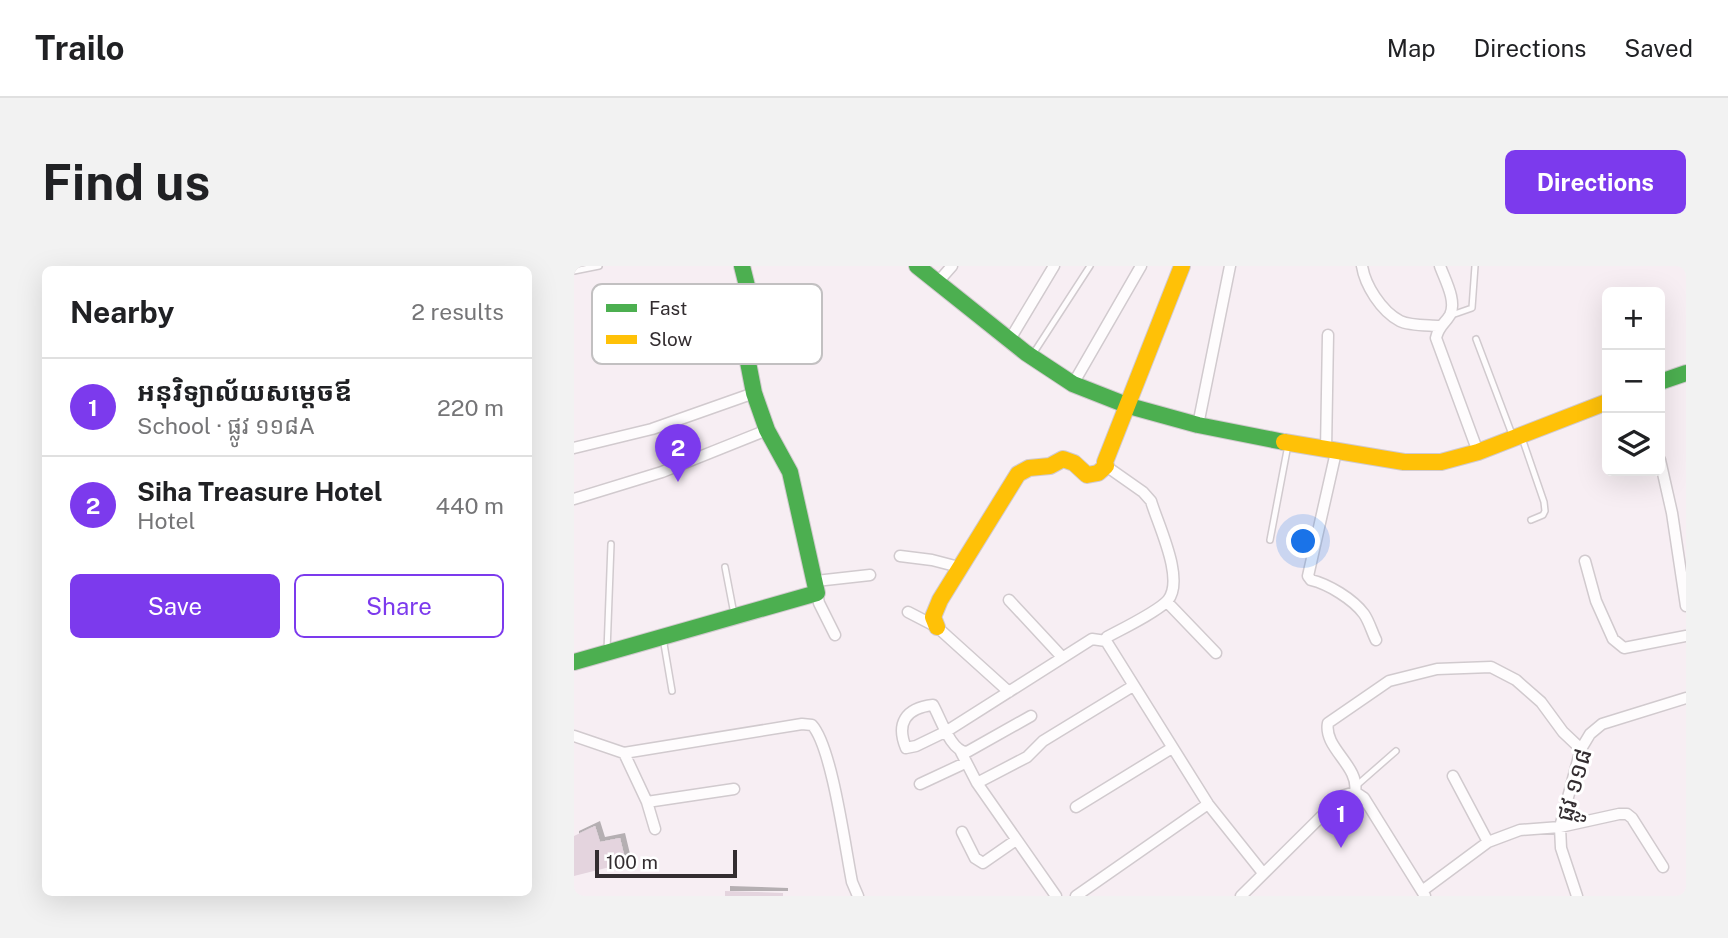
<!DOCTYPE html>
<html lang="en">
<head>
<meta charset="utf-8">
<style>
	body { margin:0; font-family:"Public Sans","Noto Sans Khmer",sans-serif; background:#f2f2f2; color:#202124 }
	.controls { position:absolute; right:21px; top:21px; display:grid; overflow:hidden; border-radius:10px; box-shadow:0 7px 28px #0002 }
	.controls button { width:63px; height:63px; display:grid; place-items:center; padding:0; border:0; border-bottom:2px solid #e0e0e0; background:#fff; color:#202124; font:35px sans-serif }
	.scale { position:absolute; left:21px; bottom:18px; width:142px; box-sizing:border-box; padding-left:7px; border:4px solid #332d30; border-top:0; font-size:19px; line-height:24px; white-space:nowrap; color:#332d30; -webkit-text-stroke:5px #fff; paint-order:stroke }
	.you { position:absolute; left:730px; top:276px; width:24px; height:24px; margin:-18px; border:5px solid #fff; border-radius:50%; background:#1a73e8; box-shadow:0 0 0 10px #1a73e833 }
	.badge { display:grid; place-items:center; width:46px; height:46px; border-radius:50%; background:#7c3aed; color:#fff; font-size:23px; font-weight:700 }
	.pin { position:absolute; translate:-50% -58px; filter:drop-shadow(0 2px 4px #0008) }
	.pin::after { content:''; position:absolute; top:37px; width:24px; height:21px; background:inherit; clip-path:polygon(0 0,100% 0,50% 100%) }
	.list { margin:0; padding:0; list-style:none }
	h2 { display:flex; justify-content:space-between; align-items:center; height:91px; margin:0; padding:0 28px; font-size:30px }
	h2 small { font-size:23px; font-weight:400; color:#757577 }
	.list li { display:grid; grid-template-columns:46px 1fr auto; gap:21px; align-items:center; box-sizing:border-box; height:98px; padding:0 28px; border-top:2px solid #e0e0e0 }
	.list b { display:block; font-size:26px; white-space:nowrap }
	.list p { margin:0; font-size:23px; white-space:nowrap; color:#757577 }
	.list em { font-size:23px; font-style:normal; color:#757577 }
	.actions { display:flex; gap:14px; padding:21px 28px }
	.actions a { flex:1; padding:16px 0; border:2px solid #7c3aed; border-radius:10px; text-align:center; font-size:24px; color:#7c3aed }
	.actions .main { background:#7c3aed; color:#fff }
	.icon { flex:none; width:38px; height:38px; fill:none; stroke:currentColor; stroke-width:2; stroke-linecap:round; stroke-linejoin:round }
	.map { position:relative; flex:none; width:1112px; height:630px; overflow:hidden; border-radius:10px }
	header { display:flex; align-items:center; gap:42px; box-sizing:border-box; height:98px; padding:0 35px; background:#fff; border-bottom:2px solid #e0e0e0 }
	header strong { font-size:33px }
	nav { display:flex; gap:38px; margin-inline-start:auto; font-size:24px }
	.intro { display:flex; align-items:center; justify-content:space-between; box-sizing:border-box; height:168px; padding:0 42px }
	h1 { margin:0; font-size:49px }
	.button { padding:18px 32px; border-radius:10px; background:#7c3aed; color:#fff; font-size:24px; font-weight:700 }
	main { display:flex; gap:42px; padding:0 42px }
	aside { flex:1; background:#fff; border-radius:10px; box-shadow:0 7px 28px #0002 }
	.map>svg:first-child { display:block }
	.building { fill:#e4d4de; filter:url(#shadow) }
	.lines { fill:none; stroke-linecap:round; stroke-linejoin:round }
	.lane-casing { stroke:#d1cace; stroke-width:8 }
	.street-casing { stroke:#d1cace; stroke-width:13 }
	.fast-casing { stroke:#d1cace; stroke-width:18 }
	.slow-casing { stroke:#d1cace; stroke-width:18 }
	.lane { stroke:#fefcfd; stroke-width:5 }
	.street { stroke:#fefcfd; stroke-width:10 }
	.fast { stroke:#4caf50; stroke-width:16 }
	.slow { stroke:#ffc107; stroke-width:16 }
	.labels { text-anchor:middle; stroke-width:6; stroke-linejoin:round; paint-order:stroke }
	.street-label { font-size:24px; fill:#332d30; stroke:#fff }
	.key { fill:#fff; stroke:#c2c0c1; stroke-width:2 }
	.key-label { font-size:19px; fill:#332d30 }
</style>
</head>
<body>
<header>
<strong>Trailo</strong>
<nav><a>Map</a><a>Directions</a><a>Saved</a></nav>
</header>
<div class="intro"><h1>Find us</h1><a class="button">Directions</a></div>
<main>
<aside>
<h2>Nearby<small>2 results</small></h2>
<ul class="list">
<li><span class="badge">1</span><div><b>អនុវិទ្យាល័យសម្តេចឪ</b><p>School · ផ្លូវ ១១៨A</p></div><em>220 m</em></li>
<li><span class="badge">2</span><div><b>Siha Treasure Hotel</b><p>Hotel</p></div><em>440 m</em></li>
</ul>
<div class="actions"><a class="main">Save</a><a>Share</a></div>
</aside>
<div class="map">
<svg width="1112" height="630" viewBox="0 0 1112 630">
	<defs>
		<filter id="shadow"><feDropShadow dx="5" dy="-5" stdDeviation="0" flood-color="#0004"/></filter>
	</defs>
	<rect width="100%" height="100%" fill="#f7eef3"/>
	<path class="building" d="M21 560 26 576 46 572 52 597 0 610V570Z
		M151 625 209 627V630H151Z"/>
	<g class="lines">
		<defs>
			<path id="lane" d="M0 5 25 0
				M875 50 898 42 901 0
				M902 73 939 171
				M459 88 516 0
				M948 172 970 236 971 245 969 249 957 254
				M696 274 714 179
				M151 301 160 348
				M89 372 98 425
				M33 385 37 278
				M782 520 822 485"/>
			<path id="street" d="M788 0C791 19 807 45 826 55 836 60 854 59 865 60
				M866 0C871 14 883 35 876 49 870 59 865 59 862 72L904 186
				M363 17 378 0
				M435 75 480 0
				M499 118 567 0
				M624 159 656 0
				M0 182 78 163 180 127
				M752 184 754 69
				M762 186 734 310 737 314C754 318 779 333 790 348 795 355 798 366 802 374
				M1086 194 1098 247 1112 340
				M0 233 88 206 193 164
				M326 290 358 294 385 301
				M1011 295 1022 335 1039 373 1050 382 1112 370
				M242 315 296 309
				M243 327 245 337 261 369
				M435 334 488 391
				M593 336 642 387
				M334 346 363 361 435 426
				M532 375 634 538 689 607
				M532 375 533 371C548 363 585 345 594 334 611 313 584 259 577 235L569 226 532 200
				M457 450 393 486C377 486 367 453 359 439 331 442 322 458 332 482L342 480 373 465 518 373 532 375
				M0 470 50 487 228 458 238 459C258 481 271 581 278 616L284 630
				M387 486 403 517 482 630
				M50 487 73 536 81 563
				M879 510 914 576
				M403 517 453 491 469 475 559 420
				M346 518 391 497
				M781 526C786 500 749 482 754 457L815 415 863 403 917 401 942 414 967 436 989 466 1007 483
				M73 536 160 523
				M502 541 598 482
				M388 566 401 592 409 597 442 574
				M848 625 914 576 946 564 986 561 1045 548H1053L1058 552 1089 601
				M502 630 634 538
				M667 630 768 530 781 526 790 532 851 630
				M1003 630 987 582 986 561 1007 483 1016 468 1028 458 1112 432"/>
			<path id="fast" d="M343 0 452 87 499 118 555 140 624 159 710 176
				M1086 116 1112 107
				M0 396 243 327 216 206 193 164 180 127 173 91 174 24 168 0"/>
			<path id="slow" d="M710 176 830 196H867L904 186 1033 136
				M363 361 359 351 366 334 444 208 455 202 476 200 489 193 500 197 513 209 524 207 532 200 531 196 608 0"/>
		</defs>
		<use href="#lane" class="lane-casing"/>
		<use href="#street" class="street-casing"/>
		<use href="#fast" class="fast-casing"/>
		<use href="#slow" class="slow-casing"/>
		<use href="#lane" class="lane"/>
		<use href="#street" class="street"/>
		<use href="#fast" class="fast"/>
		<use href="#slow" class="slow"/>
	</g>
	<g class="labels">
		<g class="street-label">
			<text transform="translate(1000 519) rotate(-74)" y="8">ផ្លូវ ១១៨</text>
		</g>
	</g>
	<rect x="18" y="18" width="230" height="80" rx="10" class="key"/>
	<rect x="32" y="38" width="31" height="8" fill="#4caf50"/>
	<rect x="32" y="69" width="31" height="9" fill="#ffc107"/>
	<g class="key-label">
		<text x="75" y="49">Fast</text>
		<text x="75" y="80">Slow</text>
	</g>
</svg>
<div class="controls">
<button>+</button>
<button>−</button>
<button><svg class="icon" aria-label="layers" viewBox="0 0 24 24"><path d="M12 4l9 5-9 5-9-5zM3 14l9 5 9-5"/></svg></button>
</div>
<div class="scale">100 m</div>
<div class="you"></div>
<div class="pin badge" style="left:767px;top:582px">1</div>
<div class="pin badge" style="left:104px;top:216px">2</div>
</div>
</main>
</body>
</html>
